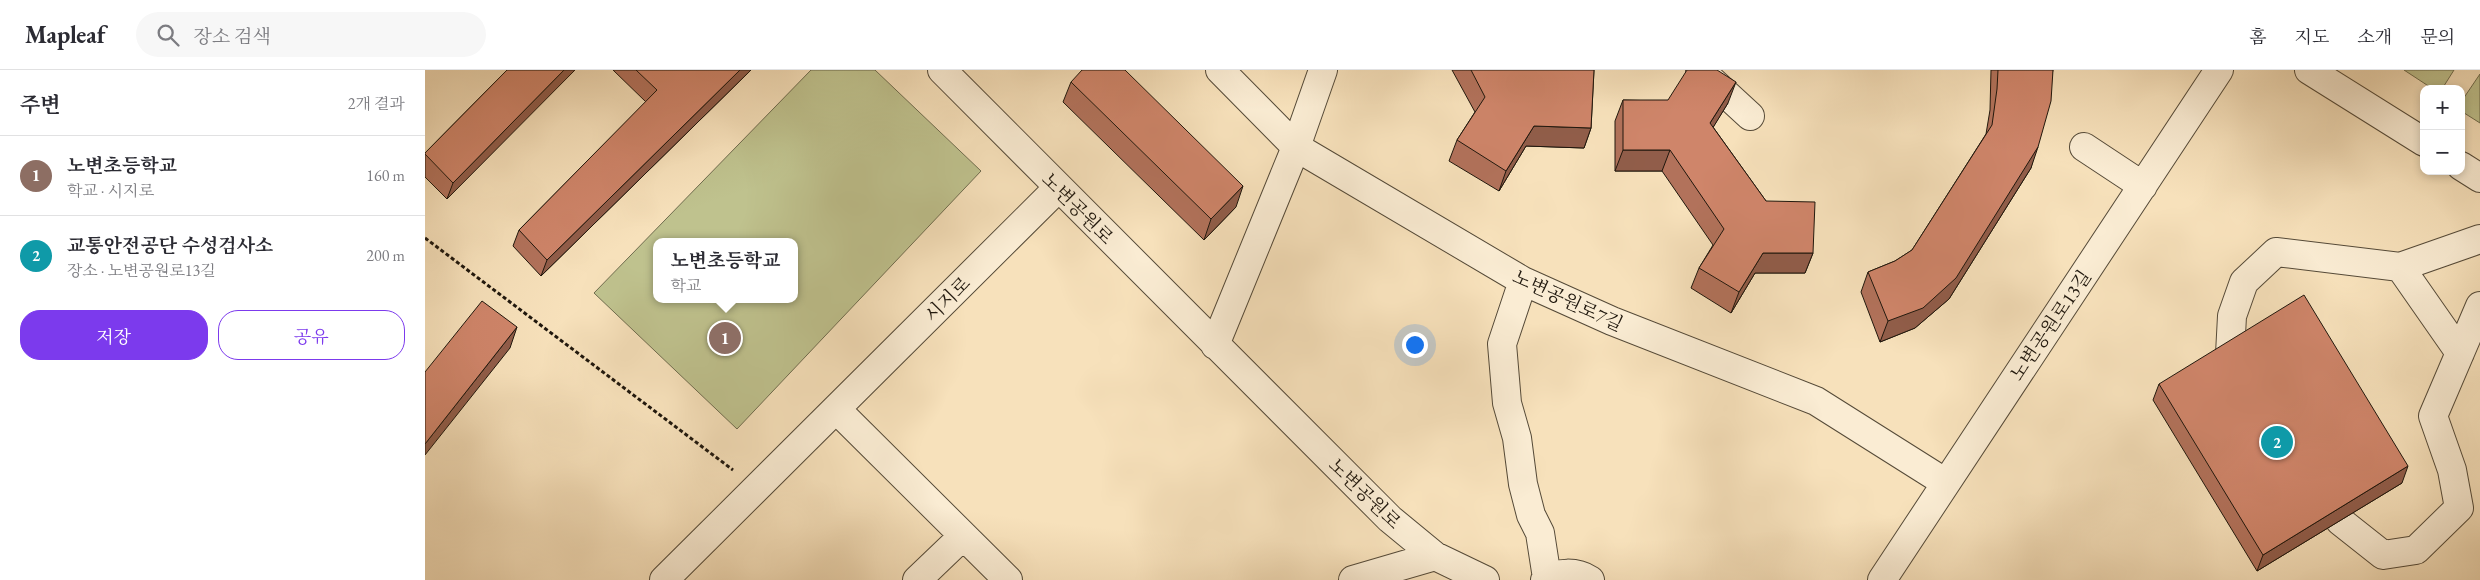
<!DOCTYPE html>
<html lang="ko">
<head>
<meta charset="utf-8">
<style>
	body { margin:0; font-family:"EB Garamond","Noto Serif KR",serif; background:#f7f7f7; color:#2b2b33 }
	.controls { position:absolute; right:15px; top:15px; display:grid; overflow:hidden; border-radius:10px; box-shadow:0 2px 8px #0003 }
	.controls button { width:45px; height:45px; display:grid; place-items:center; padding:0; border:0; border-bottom:1px solid #e1e1e2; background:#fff; color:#2b2b33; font:25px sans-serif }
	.you { position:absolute; left:989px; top:274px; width:18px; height:18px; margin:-12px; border:4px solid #fff; border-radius:50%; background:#1a73e8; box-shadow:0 0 0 8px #1a73e833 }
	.badge { display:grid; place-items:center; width:32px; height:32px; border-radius:50%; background:#7c3aed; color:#fff; font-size:16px; font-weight:700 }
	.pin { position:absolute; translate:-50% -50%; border:2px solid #fff; box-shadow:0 1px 5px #0006 }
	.popup { position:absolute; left:228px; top:168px; width:145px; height:65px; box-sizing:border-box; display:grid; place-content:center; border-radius:10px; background:#fff; filter:drop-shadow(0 1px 4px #0005); font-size:16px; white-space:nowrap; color:#7c7c81 }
	.popup b { font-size:19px; color:#2b2b33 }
	.popup::after { content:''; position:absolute; left:50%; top:100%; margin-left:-10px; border:10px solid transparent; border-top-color:#fff }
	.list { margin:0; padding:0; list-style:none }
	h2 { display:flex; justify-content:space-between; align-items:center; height:65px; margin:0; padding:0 20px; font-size:21px }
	h2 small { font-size:16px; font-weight:400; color:#7c7c81 }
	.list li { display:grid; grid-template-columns:32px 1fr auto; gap:15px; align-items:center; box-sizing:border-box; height:80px; padding:0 20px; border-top:1px solid #e1e1e2 }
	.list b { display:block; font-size:19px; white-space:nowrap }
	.list p { margin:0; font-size:16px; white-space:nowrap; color:#7c7c81 }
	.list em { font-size:16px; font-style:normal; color:#7c7c81 }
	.actions { display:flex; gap:10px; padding:15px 20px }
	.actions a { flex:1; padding:11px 0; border:1px solid #7c3aed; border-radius:20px; text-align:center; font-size:18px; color:#7c3aed }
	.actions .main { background:#7c3aed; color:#fff }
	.icon { flex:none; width:28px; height:28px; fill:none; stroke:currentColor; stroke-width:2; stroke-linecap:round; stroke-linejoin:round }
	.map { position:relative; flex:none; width:2055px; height:510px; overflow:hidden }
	header { display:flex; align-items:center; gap:30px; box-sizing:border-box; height:70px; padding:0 25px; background:#fff; border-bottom:1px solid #e1e1e2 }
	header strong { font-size:24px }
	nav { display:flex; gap:28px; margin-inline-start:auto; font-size:18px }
	.search { width:350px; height:45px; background:#f7f7f7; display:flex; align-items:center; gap:12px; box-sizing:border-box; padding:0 18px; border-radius:28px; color:#7c7c81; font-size:19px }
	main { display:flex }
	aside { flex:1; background:#fff }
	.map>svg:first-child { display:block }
	.pitch { fill:#bfc28e; stroke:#6f6c4e; fill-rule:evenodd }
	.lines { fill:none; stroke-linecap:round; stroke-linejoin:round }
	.minor-casing { stroke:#554a38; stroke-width:30 }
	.path { stroke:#1f170d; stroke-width:3; stroke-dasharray:4 2.5; stroke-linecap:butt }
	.minor { stroke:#faecd3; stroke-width:28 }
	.wall { fill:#b2725b; stroke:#1f170d }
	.shaded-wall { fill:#915d4a; stroke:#1f170d }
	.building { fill:#cf856a; stroke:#1f170d }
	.labels { text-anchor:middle; stroke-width:4; stroke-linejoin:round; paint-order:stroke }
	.street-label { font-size:19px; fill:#1f170d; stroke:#faecd3 }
</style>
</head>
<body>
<header>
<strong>Mapleaf</strong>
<div class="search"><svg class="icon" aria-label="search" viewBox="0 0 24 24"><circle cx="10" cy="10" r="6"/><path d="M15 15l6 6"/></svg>장소 검색</div>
<nav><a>홈</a><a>지도</a><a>소개</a><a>문의</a></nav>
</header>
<main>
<aside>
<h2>주변<small>2개 결과</small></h2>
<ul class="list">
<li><span class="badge" style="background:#8d6e63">1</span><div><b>노변초등학교</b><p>학교 · 시지로</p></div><em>160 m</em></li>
<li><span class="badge" style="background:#0f9aa8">2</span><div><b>교통안전공단 수성검사소</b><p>장소 · 노변공원로13길</p></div><em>200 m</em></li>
</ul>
<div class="actions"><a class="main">저장</a><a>공유</a></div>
</aside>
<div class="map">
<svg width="2055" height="510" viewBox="0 0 2055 510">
	<rect width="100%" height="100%" fill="#f7e1bb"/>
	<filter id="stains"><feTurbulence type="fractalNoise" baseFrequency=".004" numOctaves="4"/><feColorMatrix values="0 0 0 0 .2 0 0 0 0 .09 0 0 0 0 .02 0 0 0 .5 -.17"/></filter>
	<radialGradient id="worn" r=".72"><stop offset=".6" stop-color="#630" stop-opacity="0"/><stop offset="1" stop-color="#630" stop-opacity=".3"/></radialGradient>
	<path class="pitch" d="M386 0H450L556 101 312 359 169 223ZM231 172H369V229H231Z
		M1979 0H2029L2017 19H2008Z
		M2055 4V53L2036 41V32Z"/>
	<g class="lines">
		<defs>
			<path id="minor" d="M517 0 965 449 1010 486 1060 510
				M795 0 871 77 1098 211 1187 251 1391 331 1521 413
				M1275 0 1325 46
				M1884 0 1999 72
				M1659 77 1718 116
				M2036 96 2055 108
				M1975 197 2035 283
				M1098 211 1077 274 1082 333 1092 368 1098 414 1106 445 1115 463 1122 508
				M790 275 871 77 898 0
				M1818 303 1805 284 1807 246 1819 212 1851 182 1975 197 2055 169
				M411 339 583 510
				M1894 418 1915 451 1958 485 1991 480 2034 438 2027 400 2008 346 2055 236
				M239 510 633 118
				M492 510 538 466
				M928 510 1010 486
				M1120 510C1133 502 1151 501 1165 510
				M1457 510 1794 0"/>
		</defs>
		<use href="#minor" class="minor-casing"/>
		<path class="path" d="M0 168 308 400"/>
		<use href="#minor" class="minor"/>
	</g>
	<path class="wall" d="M82 0 22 129 0 107V83Z
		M188 0H326L116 206 88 176 94 160 221 32Z
		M1027 0H1169L1166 58 1159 78 1101 76 1074 121 1024 91 1032 70 1050 42Z
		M1566 0H1628L1606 98 1524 229 1490 258 1455 272 1436 222 1443 202 1470 191 1487 180 1561 64 1565 40Z
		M646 12 811 137 779 170 638 32Z
		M1198 30 1303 33 1288 57 1341 131 1388 183 1380 203H1330L1306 243 1266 218 1274 198 1288 175 1237 101H1190V51Z
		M1734 314 1977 413 1832 501 1728 330Z"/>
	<path class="shaded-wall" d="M139 0H150L22 129 28 113Z
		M315 0H326L116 206 122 190Z
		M1311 12 1303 33 1278 74 1285 53Z
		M1109 56 1166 58 1159 78 1101 76 1074 121 1081 101Z
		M1613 77 1606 98 1524 229 1490 258 1455 272 1463 251Z
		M1198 80H1245L1237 101H1190Z
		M818 116 811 137 779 170 786 149Z
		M1338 183H1388L1380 203H1330L1306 243 1314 222Z
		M92 257 85 278 0 385V374Z
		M1983 396 1977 413 1832 501 1838 485Z"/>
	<path class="building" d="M82 0H139L28 113 0 84V83Z
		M211 0H315L122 190 94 160 232 20Z
		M657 0H700L818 116 786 149 646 12Z
		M1046 0H1169L1166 58 1109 56 1081 101 1032 70 1060 27Z
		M1262 0H1292L1311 12 1285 53 1341 131 1390 132 1388 183H1338L1314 222 1274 198 1299 159 1245 80H1198V30H1243Z
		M1573 0H1628L1626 31 1613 77 1531 208 1498 238 1463 251 1443 202 1470 191 1487 180 1567 55 1572 19Z
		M1879 225 1983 396 1838 485 1734 314Z
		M57 231 92 257 0 374V302Z"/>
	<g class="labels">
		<g class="street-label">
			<text transform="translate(653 138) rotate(45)" y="7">노변공원로</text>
			<text transform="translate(522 229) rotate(-45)" y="7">시지로</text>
			<text transform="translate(1143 230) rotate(25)" y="7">노변공원로7길</text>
			<text transform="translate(1625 255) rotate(-56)" y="7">노변공원로13길</text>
			<text transform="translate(940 423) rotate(44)" y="7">노변공원로</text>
		</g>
	</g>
	<rect width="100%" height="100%" filter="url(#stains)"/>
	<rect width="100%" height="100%" fill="url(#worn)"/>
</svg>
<div class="controls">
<button>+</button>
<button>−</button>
</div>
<div class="you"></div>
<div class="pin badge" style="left:300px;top:268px;background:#8d6e63">1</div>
<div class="popup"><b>노변초등학교</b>학교</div>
<div class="pin badge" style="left:1852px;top:372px;background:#0f9aa8">2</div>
</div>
</main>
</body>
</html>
